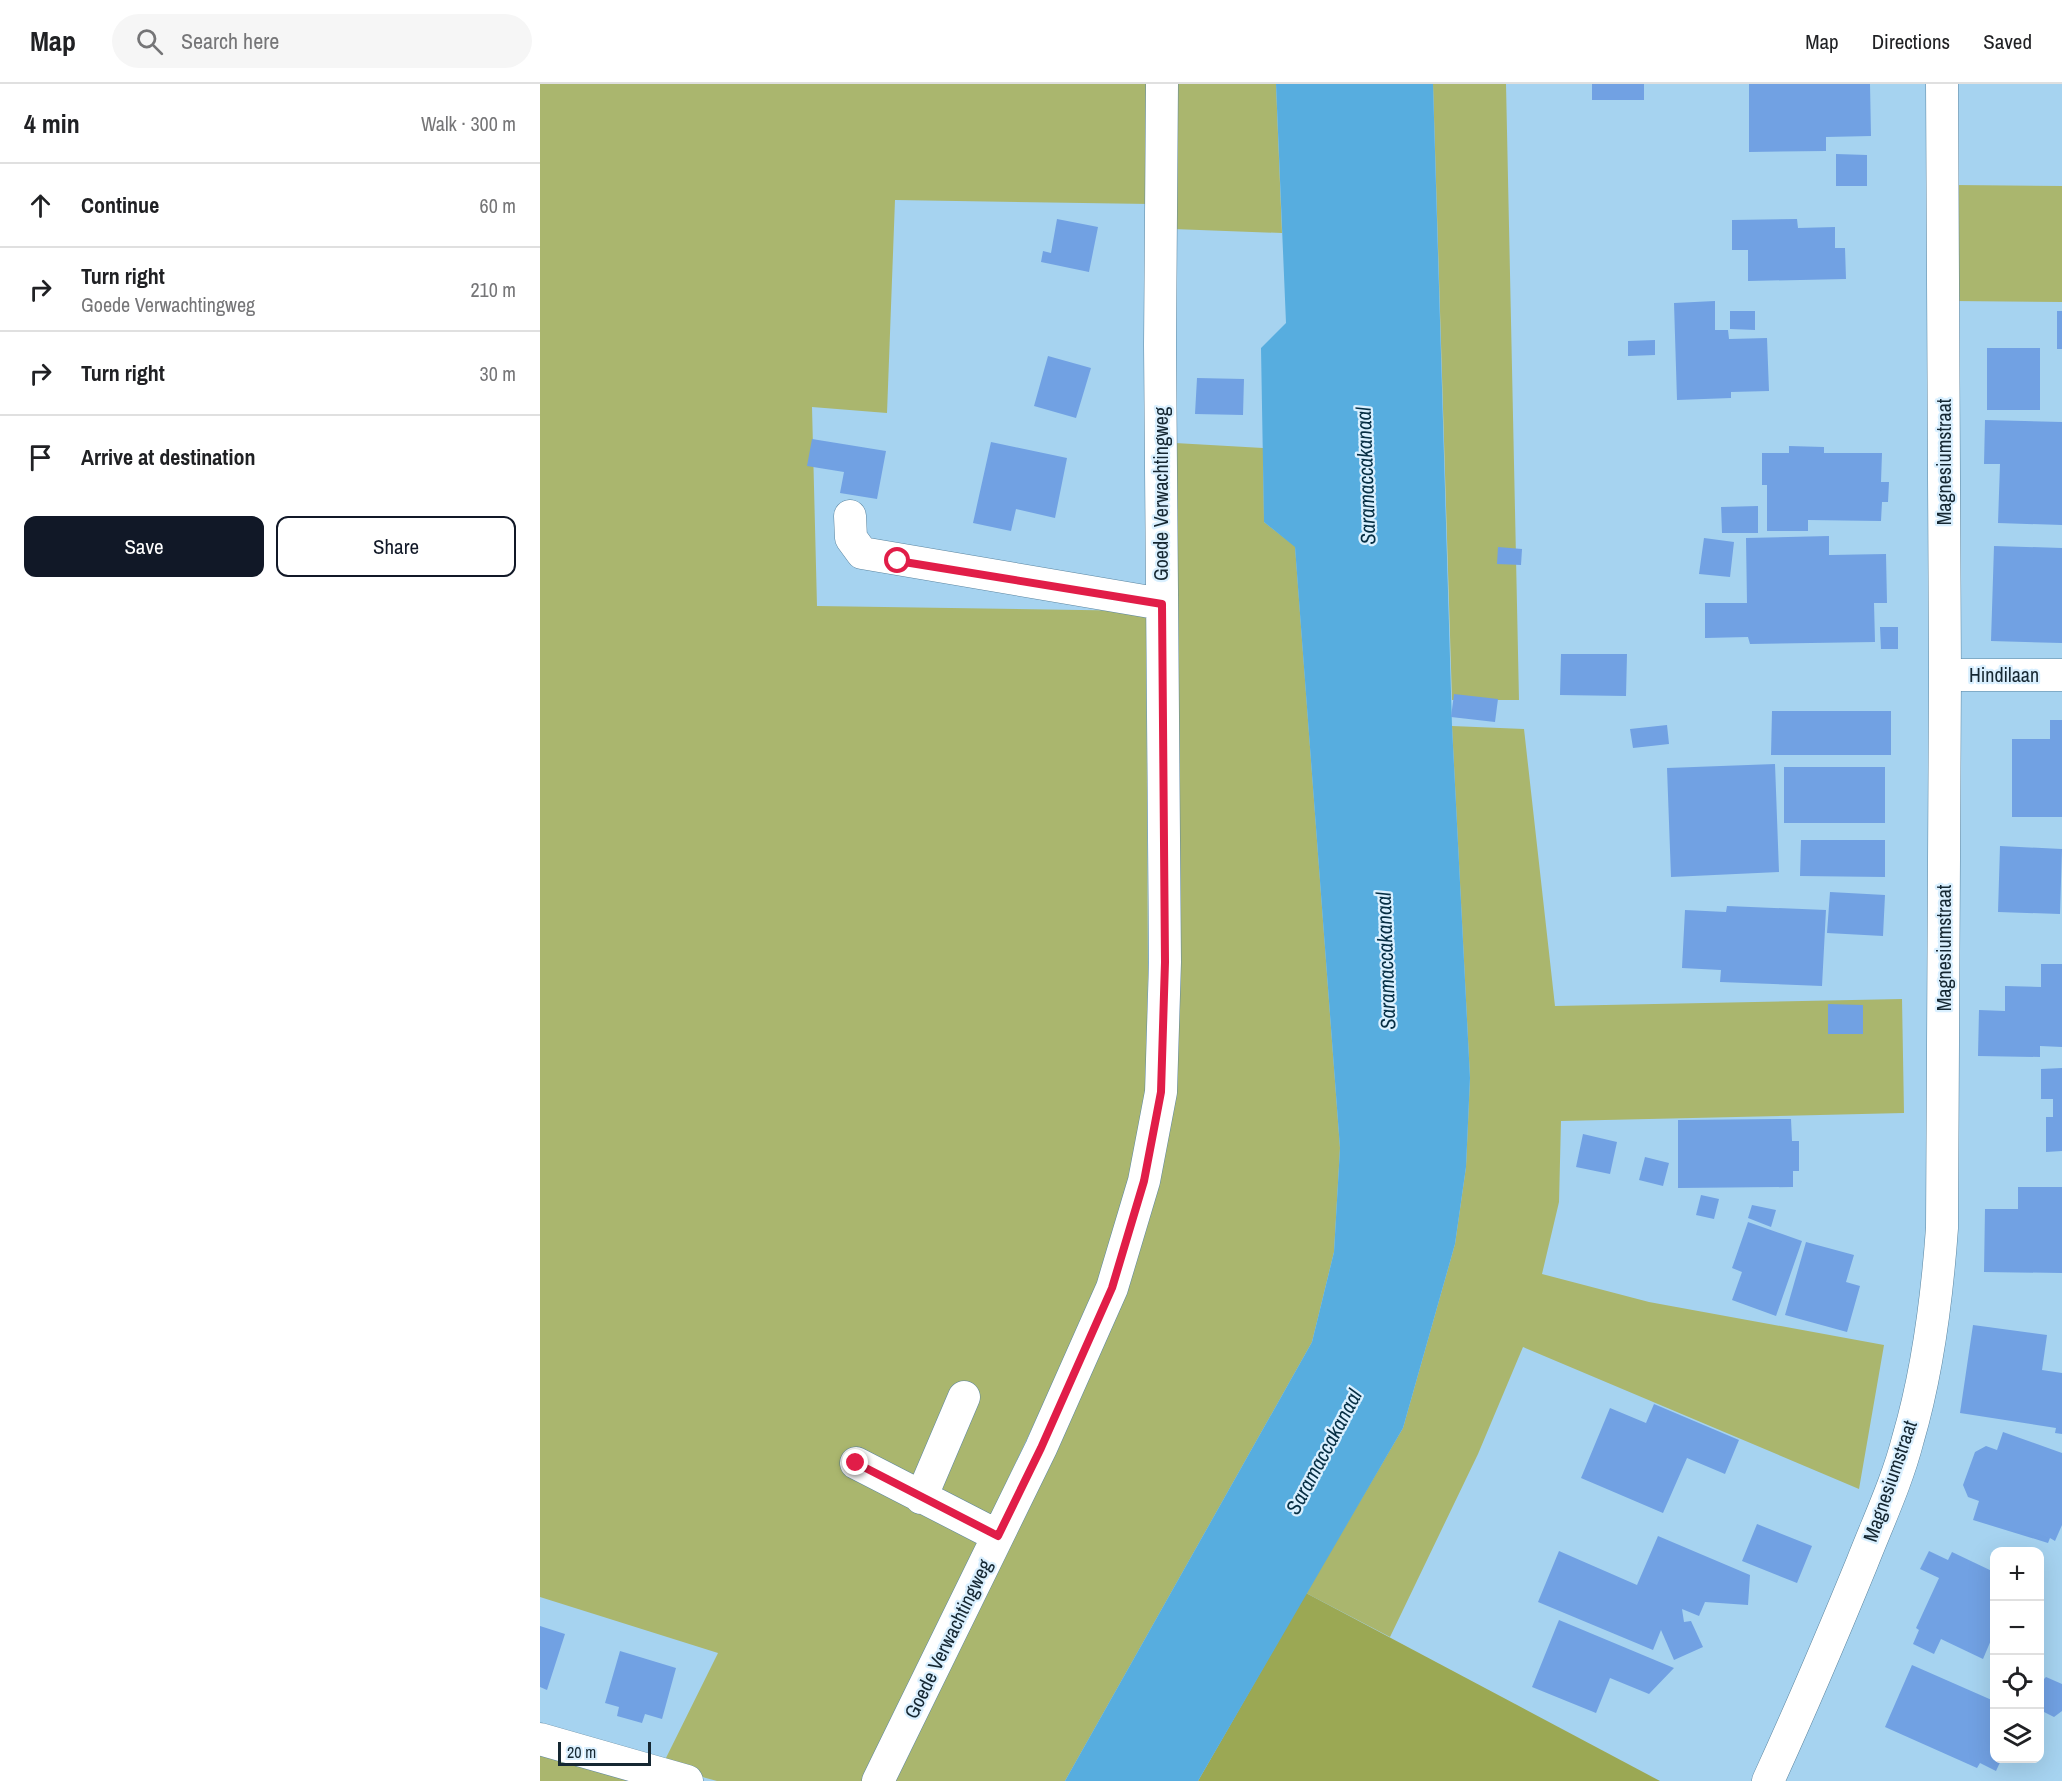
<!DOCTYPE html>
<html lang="en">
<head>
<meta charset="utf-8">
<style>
	body { margin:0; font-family:"Archivo Narrow",sans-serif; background:#f6f6f6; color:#202124 }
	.controls { position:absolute; right:18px; bottom:18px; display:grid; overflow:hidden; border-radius:12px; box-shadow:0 6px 24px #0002 }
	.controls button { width:54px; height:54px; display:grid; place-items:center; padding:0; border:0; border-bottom:2px solid #e0e0e0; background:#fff; color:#202124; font:30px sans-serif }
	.scale { position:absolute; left:18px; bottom:15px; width:93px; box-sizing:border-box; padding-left:6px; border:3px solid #152732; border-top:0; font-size:16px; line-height:21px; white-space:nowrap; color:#152732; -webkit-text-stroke:4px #daf0ff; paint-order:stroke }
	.stop { position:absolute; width:18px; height:18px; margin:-14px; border:4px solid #e11d48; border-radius:50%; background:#fff }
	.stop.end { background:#e11d48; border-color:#fff; box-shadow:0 2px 6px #0008 }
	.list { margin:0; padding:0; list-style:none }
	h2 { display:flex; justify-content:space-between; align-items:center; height:78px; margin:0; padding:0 24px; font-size:26px }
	h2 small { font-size:20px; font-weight:400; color:#757577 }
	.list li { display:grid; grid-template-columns:39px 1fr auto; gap:18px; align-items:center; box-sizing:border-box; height:84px; padding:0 24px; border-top:2px solid #e0e0e0 }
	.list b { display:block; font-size:22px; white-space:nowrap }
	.list p { margin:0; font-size:20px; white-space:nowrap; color:#757577 }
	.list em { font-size:20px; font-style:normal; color:#757577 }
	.actions { display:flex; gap:12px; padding:18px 24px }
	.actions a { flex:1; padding:14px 0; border:2px solid #111827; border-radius:12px; text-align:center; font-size:21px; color:#111827 }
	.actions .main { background:#111827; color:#fff }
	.icon { flex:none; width:33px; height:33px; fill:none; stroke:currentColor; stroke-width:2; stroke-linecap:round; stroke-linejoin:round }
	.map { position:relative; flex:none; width:1522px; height:1697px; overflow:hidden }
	header { display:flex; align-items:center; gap:36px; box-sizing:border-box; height:84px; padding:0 30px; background:#fff; border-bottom:2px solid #e0e0e0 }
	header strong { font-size:28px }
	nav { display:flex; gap:33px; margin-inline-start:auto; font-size:21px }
	.search { width:420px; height:54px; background:#f6f6f6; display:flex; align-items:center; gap:15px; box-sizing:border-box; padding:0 21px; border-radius:33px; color:#757577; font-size:22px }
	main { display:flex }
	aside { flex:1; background:#fff }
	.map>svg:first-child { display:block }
	.green { fill:#aab66e }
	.forest { fill:#9ba854 }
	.water { fill:#57addf }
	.building { fill:#71a1e3 }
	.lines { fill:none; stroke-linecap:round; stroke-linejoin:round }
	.minor-casing { stroke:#5b85a0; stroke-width:33 }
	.minor { stroke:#fff; stroke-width:32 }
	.route { stroke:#e11d48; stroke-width:8 }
	.labels { text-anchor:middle; stroke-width:4.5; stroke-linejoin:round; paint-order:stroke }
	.street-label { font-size:20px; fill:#152732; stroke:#daf0ff }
	.water-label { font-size:21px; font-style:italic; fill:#062e43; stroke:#daf0ff }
</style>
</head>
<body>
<header>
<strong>Map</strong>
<div class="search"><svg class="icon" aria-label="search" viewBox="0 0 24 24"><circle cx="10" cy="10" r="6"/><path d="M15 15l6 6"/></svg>Search here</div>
<nav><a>Map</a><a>Directions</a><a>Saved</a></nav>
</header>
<main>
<aside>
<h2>4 min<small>Walk · 300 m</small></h2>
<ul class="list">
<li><svg class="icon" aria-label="ahead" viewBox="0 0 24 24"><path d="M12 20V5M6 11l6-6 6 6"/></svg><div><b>Continue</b></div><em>60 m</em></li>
<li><svg class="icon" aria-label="right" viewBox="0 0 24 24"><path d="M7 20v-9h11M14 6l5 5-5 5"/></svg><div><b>Turn right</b><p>Goede Verwachtingweg</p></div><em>210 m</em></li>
<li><svg class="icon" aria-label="right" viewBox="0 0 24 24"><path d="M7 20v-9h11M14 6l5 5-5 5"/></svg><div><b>Turn right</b></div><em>30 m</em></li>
<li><svg class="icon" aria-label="arrive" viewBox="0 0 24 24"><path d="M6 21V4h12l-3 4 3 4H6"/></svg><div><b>Arrive at destination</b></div></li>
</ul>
<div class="actions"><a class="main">Save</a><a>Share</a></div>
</aside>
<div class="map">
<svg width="1522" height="1697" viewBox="0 0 1522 1697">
	<rect width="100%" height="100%" fill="#a6d3f0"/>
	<path class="green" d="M0 0H612L610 120 355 116 347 329 272 323 277 522 606 527 608 891 605 1022 574 1163 538 1247 325 1697H177L122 1682 178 1569 0 1513Z
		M634 0H736L742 149 633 145Z
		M893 0H966L979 616H912Z
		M1415 101 1522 102V218L1413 217Z
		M635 359 723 364 724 438 755 462 800 1064 794 1168 772 1258 525 1697H353L603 1144Z
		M912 642 984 645 1015 922 1362 915 1364 1029 1021 1037 1019 1118 1002 1190 1109 1218 1344 1261 1319 1405 983 1263 938 1370 850 1553 766 1509 863 1344 915 1160 926 1083 930 994Z
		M0 1658 128 1697H0Z"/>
	<path class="forest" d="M766 1509 1120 1697H658Z"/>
	<path class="water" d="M736 0H893L912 642 930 994 926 1083 915 1160 863 1344 658 1697H525L772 1258 794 1168 800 1064 755 463 724 438 721 264 746 239Z"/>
	<path class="building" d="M1052 0H1104V16H1052Z
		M1209 0H1330L1331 52 1286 53V67L1209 68Z
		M1296 70 1327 71V102H1296Z
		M517 135 558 143 549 188 501 178 503 167 511 169Z
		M1257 135 1258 144 1295 143V164H1305L1306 195 1208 197V166H1192V136Z
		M1175 217V246H1188L1189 255 1227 254 1229 307 1191 308V314L1137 316 1134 219Z
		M1190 227H1215V246L1190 245Z
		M1517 227H1522V265H1517Z
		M1115 256V271L1088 272V257Z
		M1447 264H1500V326H1447Z
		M508 272 551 284 536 334 494 322Z
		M657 294 704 295 703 331 655 330Z
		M1445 336 1522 338V441L1458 439 1460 380H1444Z
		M272 355 346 367 337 415 300 409 304 388 267 382Z
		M451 358 527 374 515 434 476 425 471 447 433 439Z
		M1249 362 1284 363V369H1342L1341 398H1349L1348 418H1342L1341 437 1268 436V447H1227V401H1222V369H1249Z
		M1218 422V449H1182L1181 423Z
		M1289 452V471L1346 470 1347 519H1334L1335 558 1210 560 1208 553 1165 554V519H1207L1206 454Z
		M1164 454 1194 458 1190 493 1159 490Z
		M1454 462 1522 464V559L1451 557Z
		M958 463 982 465 981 481 957 480Z
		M1340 543H1358V565H1341Z
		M1021 570H1087L1086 612 1020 611Z
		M914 610 958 615 955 638 911 633Z
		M1232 627H1351V671H1231Z
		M1510 636H1522V733H1472V655H1510Z
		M1127 641 1129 660 1093 664 1090 645Z
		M1235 680 1239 788 1131 793 1127 684Z
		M1244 683H1345V739H1244Z
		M1261 756H1345V793L1260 792Z
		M1460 762 1522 765 1520 830 1458 828Z
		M1290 808 1345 811 1343 852 1287 849Z
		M1187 822 1286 826 1282 902 1180 898 1181 886 1142 884 1145 826 1186 828Z
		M1501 880H1522V963L1500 962V973L1438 972 1439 926 1465 927V902L1501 903Z
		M1288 920 1323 921V950H1288Z
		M1522 984V1067L1506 1068V1033H1513V1015H1501V985Z
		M1251 1035 1252 1057H1259V1087H1253V1103L1138 1104V1036Z
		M1043 1050 1077 1058 1070 1090 1036 1083Z
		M1105 1073 1129 1079 1123 1102 1099 1096Z
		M1478 1103H1522V1189L1444 1188 1445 1125H1478Z
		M1161 1111 1179 1115 1174 1135 1156 1131Z
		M1212 1121 1236 1126 1231 1143 1208 1134Z
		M1208 1138 1262 1157 1236 1232 1192 1216 1202 1188 1192 1184Z
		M1266 1158 1314 1171 1306 1198 1320 1202 1307 1248 1245 1231Z
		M1433 1241 1507 1251 1502 1286 1522 1289V1350L1515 1349 1516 1344 1420 1329Z
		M1114 1320 1199 1356 1185 1390 1147 1374 1123 1429 1041 1394 1070 1324 1106 1339Z
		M1463 1348 1522 1369V1441L1515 1457 1510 1454 1508 1459 1433 1436 1439 1417 1428 1413 1423 1401 1435 1368 1446 1362 1457 1366Z
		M1217 1440 1272 1462 1257 1499 1202 1477Z
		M1118 1452 1210 1491 1208 1521 1165 1518 1159 1532 1142 1525 1144 1538 1151 1537 1163 1563 1134 1576 1121 1546 1113 1566 998 1518 1019 1467 1097 1501Z
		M1389 1467 1408 1476 1412 1468 1454 1488 1452 1542 1454 1549 1443 1575 1401 1555 1394 1570 1373 1560 1379 1546 1376 1544 1399 1494 1380 1485Z
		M1019 1536 1134 1584 1109 1610 1070 1594 1056 1629 992 1603Z
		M0 1542 25 1550 7 1606 0 1603Z
		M80 1567 136 1584 122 1635 105 1630 102 1639 77 1632 79 1623 65 1619Z
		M1372 1581 1454 1617V1674H1462L1456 1687 1440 1679 1437 1684 1345 1643Z
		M1506 1593 1522 1600V1627L1514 1633 1500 1626V1599Z"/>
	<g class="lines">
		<defs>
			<path id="minor" d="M310 432 311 454 322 469 622 520
				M1405 591H1522
				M316 1379 458 1452
				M381 1414 424 1313
				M0 1655 147 1697
				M338 1697 501 1364 572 1204 604 1097 621 1008 625 878 620 261 622 0
				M1228 1697C1261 1625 1292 1552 1322 1479 1338 1438 1357 1398 1368 1355 1388 1287 1397 1214 1402 1144L1405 591 1402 0"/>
		</defs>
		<use href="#minor" class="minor-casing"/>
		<use href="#minor" class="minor"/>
	</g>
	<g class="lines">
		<path class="route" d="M316 1379 458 1452 501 1364 572 1204 604 1097 621 1008 625 878 622 520 358 477"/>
	</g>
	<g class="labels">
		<g class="street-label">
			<text transform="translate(1404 378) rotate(-90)" y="7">Magnesiumstraat</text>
			<text transform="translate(621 410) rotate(-90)" y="7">Goede Verwachtingweg</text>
			<text x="1464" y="598">Hindilaan</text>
			<text transform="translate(1404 864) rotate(-90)" y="7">Magnesiumstraat</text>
			<text transform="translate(1350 1397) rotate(-71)" y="7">Magnesiumstraat</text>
			<text transform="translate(408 1555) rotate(-64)" y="7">Goede Verwachtingweg</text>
		</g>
		<g class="water-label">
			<text transform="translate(826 392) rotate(-92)" y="7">Saramaccakanaal</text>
			<text transform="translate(846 877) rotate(-92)" y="7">Saramaccakanaal</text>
			<text transform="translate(784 1368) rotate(-62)" y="7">Saramaccakanaal</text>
		</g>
	</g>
</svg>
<div class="controls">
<button>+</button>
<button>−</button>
<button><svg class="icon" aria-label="locate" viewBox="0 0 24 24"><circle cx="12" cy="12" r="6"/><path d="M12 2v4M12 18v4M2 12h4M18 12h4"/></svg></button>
<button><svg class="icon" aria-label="layers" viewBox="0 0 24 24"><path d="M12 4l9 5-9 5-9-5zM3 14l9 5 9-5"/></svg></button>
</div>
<div class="scale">20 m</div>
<div class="stop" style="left:358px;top:477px"></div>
<div class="stop end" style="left:316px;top:1379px"></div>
</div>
</main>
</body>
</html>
